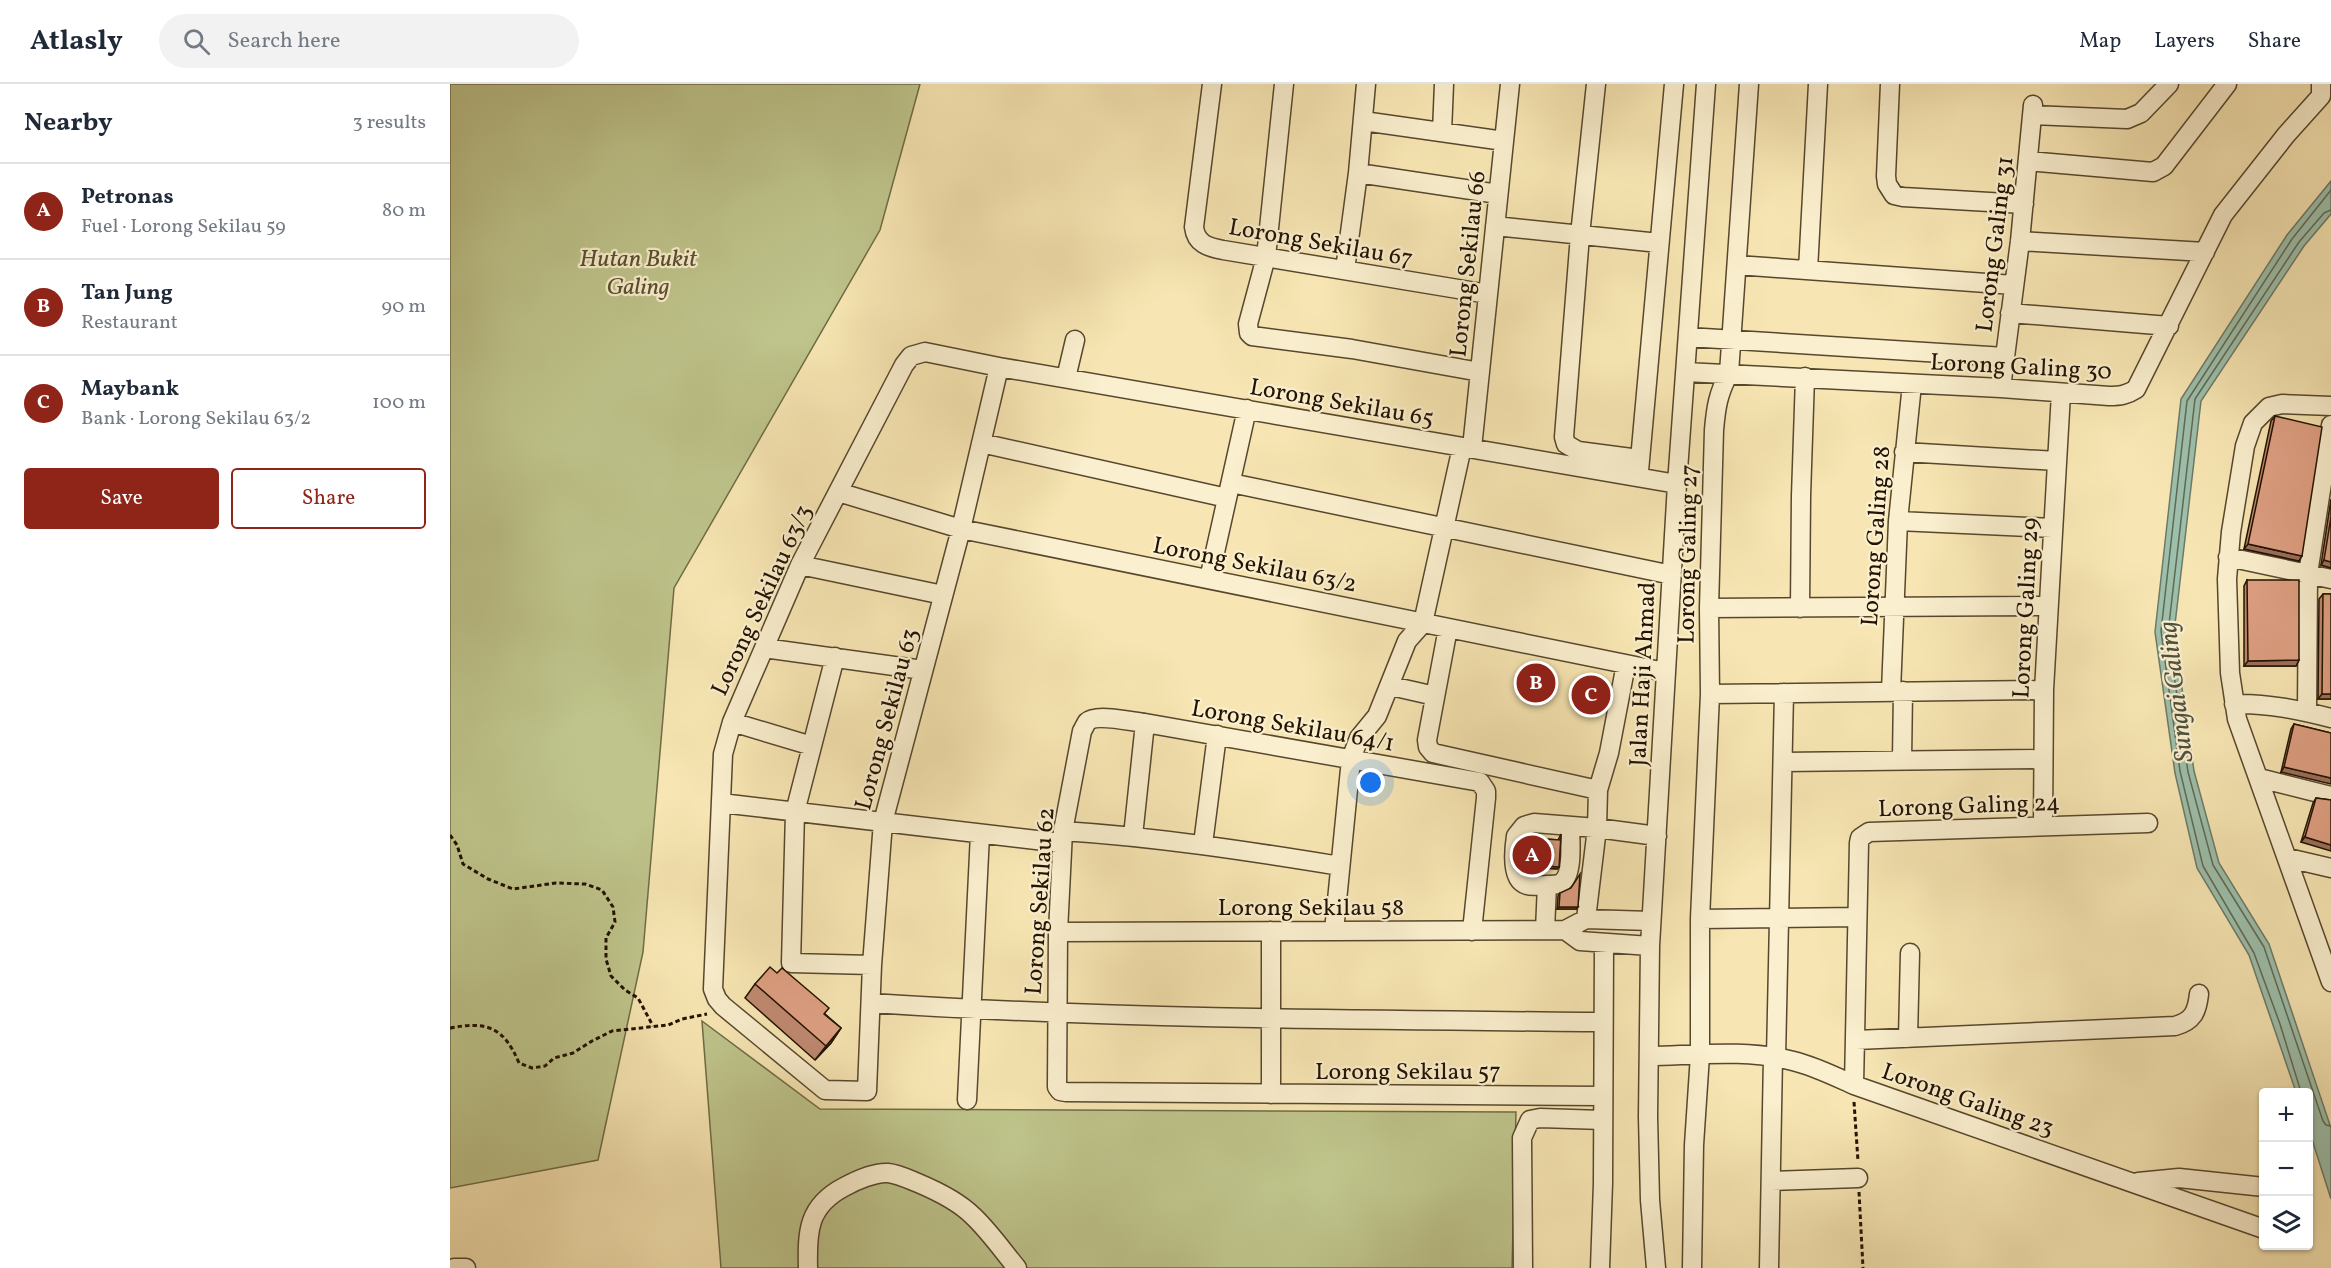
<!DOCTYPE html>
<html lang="en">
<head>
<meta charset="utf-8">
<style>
	body { margin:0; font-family:Vollkorn,serif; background:#f2f2f3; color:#1f2937 }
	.controls { position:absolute; right:18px; bottom:18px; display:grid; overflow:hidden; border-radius:6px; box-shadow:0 2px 4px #0004 }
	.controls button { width:54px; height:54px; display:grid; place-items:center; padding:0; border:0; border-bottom:2px solid #e0e1e3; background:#fff; color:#1f2937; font:30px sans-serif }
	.you { position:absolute; left:921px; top:699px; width:21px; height:21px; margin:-15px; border:4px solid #fff; border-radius:50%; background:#1a73e8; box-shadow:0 0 0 9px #1a73e833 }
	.badge { display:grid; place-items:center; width:39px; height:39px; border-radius:50%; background:#8f2418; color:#fff; font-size:20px; font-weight:700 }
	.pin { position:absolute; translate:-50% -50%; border:3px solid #fff; box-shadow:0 2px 6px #0006 }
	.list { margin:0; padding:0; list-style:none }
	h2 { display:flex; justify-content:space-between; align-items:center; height:78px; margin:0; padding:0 24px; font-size:26px }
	h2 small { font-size:20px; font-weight:400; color:#747a83 }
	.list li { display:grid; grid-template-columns:39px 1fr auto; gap:18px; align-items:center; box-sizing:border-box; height:96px; padding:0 24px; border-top:2px solid #e0e1e3 }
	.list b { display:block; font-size:22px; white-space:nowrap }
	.list p { margin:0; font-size:20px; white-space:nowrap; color:#747a83 }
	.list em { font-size:20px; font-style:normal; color:#747a83 }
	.actions { display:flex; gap:12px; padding:18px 24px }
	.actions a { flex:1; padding:14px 0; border:2px solid #8f2418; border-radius:6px; text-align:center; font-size:21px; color:#8f2418 }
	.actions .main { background:#8f2418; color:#fff }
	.icon { flex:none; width:33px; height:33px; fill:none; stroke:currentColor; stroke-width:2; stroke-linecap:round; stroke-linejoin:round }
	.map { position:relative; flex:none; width:1881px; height:1184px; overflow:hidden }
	header { display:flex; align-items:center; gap:36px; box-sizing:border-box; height:84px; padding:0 30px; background:#fff; border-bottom:2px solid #e0e1e3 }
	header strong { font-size:28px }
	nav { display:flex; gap:33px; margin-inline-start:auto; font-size:21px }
	.search { width:420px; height:54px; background:#f2f2f3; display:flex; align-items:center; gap:15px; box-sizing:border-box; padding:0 21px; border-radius:33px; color:#747a83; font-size:22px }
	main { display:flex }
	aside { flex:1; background:#fff }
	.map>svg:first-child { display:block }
	.green { fill:#bec48b; stroke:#706b46; stroke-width:1.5 }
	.water { fill:#9dc0ac; stroke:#6c7a68; stroke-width:1.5 }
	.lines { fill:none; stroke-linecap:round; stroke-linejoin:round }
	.shore { stroke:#606956; stroke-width:1.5 }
	.minor-casing { stroke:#57472e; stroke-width:21 }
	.path { stroke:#221201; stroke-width:3; stroke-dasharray:4.5 3; stroke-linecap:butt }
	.minor { stroke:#faefce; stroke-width:18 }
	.wall { fill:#bf8970; stroke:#221201; stroke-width:1.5 }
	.shaded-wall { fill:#9b6f5b; stroke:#221201; stroke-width:1.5 }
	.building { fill:#de9f82; stroke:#221201; stroke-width:1.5 }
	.labels { text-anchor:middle; stroke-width:4.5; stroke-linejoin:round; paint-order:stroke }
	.street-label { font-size:24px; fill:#221201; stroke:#faefce }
	.park-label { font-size:24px; font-style:italic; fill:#595031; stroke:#faefce }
	.water-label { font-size:26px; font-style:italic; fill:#4d4f3d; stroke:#faefce }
</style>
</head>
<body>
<header>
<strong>Atlasly</strong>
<div class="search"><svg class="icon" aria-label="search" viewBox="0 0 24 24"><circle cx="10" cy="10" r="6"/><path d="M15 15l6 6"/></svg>Search here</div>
<nav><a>Map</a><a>Layers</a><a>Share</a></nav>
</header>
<main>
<aside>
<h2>Nearby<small>3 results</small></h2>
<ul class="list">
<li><span class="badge">A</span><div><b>Petronas</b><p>Fuel · Lorong Sekilau 59</p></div><em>80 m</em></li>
<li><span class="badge">B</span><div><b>Tan Jung</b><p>Restaurant</p></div><em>90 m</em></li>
<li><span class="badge">C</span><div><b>Maybank</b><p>Bank · Lorong Sekilau 63/2</p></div><em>100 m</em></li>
</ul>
<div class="actions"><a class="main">Save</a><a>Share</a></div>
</aside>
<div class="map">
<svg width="1881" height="1184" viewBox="0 0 1881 1184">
	<rect width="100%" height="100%" fill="#f7e6b3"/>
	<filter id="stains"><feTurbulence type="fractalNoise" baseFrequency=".00333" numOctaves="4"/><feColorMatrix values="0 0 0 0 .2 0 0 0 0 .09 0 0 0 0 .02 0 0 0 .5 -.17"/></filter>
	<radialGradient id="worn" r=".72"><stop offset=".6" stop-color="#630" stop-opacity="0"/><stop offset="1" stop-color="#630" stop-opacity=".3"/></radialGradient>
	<path class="green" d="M0 0H470L430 146 224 504 193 868 148 1076 0 1104Z
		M252 937 370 1025 1066 1028 1062 1184H271Z"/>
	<path class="water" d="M1881 97V130L1854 162 1751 317 1724 549 1744 687 1769 779 1819 860 1881 1044V1115L1859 1046 1858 1008H1846L1799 871 1747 784 1725 689 1705 548 1731 315 1837 151Z"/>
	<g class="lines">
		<path class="shore" d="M1881 126 1874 129 1849 158 1745 315 1718 549 1738 688 1763 781 1814 863 1873 1037 1876 1041 1881 1042
			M1851 1008 1830 940 1804 869 1753 782 1730 687 1711 547 1737 317 1842 155 1881 106"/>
		<defs>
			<path id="minor" d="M762 0 744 143C746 160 758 163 773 166L1038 210
				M834 0 816 173 798 240 799 249 802 252 902 265 1030 288
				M1146 0 1130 151 1114 353 1116 360 1128 367 1189 375
				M1440 0 1436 92 1437 100 1444 111 1453 113 1574 120
				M1582 31 1677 35 1691 29 1719 0
				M913 37 1054 57
				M992 48 994 0
				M1578 77 1703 88 1714 82 1777 0
				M908 89 1048 110
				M1045 142 1209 159
				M1570 157 1755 168
				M1287 181 1564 201
				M895 186 908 89 916 0
				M1358 186 1368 0
				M1560 229 1719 242
				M1238 253 1555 273
				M549 283 511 445 433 738 422 881 417 1007 375 1006 273 922 267 915 263 905 273 670 282 638 350 481 454 281 461 272 475 268 549 283 1227 400
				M1235 288 1551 304 1659 312C1670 312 1677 311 1686 305L1773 131 1836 51 1871 12V0
				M616 294 625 256
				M1551 304 1570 157 1583 21
				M1881 322 1832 320 1819 323 1803 339 1795 362 1781 448 1777 495 1780 589 1787 635 1881 898
				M531 359 777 414
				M1022 364 1060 0
				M1454 368 1607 377
				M1189 387 1224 0
				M781 399 1222 491
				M388 408 511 445 1215 588
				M1448 437 1602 444
				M1778 473 1881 495
				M350 481 493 511
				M759 495 797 325
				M1259 524 1598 522
				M1350 524 1351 412 1355 293
				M998 544 977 656 978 663 983 669 1148 706 1159 669 1176 580
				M314 564 473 586
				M385 573 345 728 341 879 422 881
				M941 602 985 612
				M1441 607 1448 437 1462 300
				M1260 610 1594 606
				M1784 620C1817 619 1849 626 1881 634
				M1857 628 1858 490 1881 341
				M282 638 362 662
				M1452 676 1453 607
				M1333 678 1593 675
				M1809 694 1881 712
				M271 719 612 759
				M1593 742 1594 606 1611 309
				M613 747C706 753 798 767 890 782
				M683 752 695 639
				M753 760 767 651
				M1838 774 1881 784
				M1097 801C1102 801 1107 801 1111 799 1124 791 1120 755 1120 742
				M1136 835 1147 744 1207 752
				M1250 835 1407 833
				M1095 846 1097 801C1091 801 1083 803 1077 801 1060 796 1064 765 1066 752L1074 742 1084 739 1147 744 1148 706
				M1115 846 1130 857 1200 862
				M884 847 901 675 909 654 927 632 957 557 973 539 1012 363
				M1022 847 1036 714V707L1030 698 695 639C683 638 646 629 637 638 636 639 633 646 632 647L613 747 608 848 607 1003 610 1007 616 1008 1153 1012
				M608 848 1115 846 1136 835 1201 837
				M421 919C665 935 909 936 1153 938
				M1458 954 1460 869
				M1406 956 1725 942C1743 937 1747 928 1749 910
				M1200 972C1247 971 1297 965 1343 977 1364 982 1384 992 1404 1001L1814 1145
				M1326 973 1334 609
				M1404 1001 1409 759 1410 754 1419 748 1698 739
				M821 1010V847
				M517 1016 530 750
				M1321 1097 1408 1094
				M1688 1098 1729 1094 1814 1103
				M4 1184H16
				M358 1184C357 1147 358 1122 394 1103 405 1097 425 1088 438 1089 448 1090 458 1095 468 1099 487 1107 508 1117 523 1132 539 1147 553 1167 567 1184
				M1073 1184 1072 1054 1080 1036 1090 1034 1153 1036
				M1150 1184 1153 1099 1154 859
				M1206 1184 1200 1116 1198 1033 1200 862 1227 400 1256 0
				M1242 1184 1244 1061 1250 971V835L1260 610 1259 524 1264 346C1266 323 1268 310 1279 289L1299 0
				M1319 1184 1323 973"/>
		</defs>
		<use href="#minor" class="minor-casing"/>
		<path class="path" d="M0 751 7 761 13 780 38 795 63 805 106 799 135 800 152 806 163 823 165 838 156 854V875L161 892 175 906 188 914 203 942
			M0 944C37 937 54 943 69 979L82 984 95 982 104 974 123 969 142 957 162 947 218 941 232 935 257 930
			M1404 1018 1408 1077
			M1409 1108 1413 1184"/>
		<use href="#minor" class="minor"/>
	</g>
	<path class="wall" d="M1825 332 1849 477 1794 465 1821 337Z
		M1881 415V484L1871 481Z
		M1797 496 1849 576 1846 582H1794V502Z
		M1873 510H1881V615H1868L1869 515Z
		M1844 640 1881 649 1831 688 1841 645Z
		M1866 714 1881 716 1851 758 1863 719Z
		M1111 750 1109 783 1107 785 1094 784 1095 758 1096 755 1108 756Z
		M1110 809 1126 825H1107L1108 812Z
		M305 900 375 930 391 944 381 959 365 976 295 914Z"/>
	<path class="shaded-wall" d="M1798 460 1852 472 1849 477 1794 465Z
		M1874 476 1881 478V484L1871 481Z
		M1849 576 1846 582H1794L1798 577Z
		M1872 610H1881V615H1868Z
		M1834 683 1881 694V700L1831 688Z
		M1855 753 1881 761V767L1851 758Z
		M1096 782 1109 783 1107 785 1094 784Z
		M1109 823H1128L1126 825H1107Z
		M391 944 381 959 365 976 376 962Z"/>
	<path class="building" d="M1825 332 1872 343 1852 472 1798 460Z
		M1881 433V478L1874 476Z
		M1797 496H1849V576L1798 577Z
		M1873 510H1881V610H1872Z
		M1844 640 1881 649V694L1834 683Z
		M1866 714 1881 716V761L1855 753Z
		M1111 750 1109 783 1096 782V755L1110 756Z
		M1130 790 1128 823H1109L1110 809 1121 804Z
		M320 883 327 889 332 884 379 924 374 930 391 944 376 962 305 900Z"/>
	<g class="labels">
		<g class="street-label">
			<text transform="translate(871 158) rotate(10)" y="8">Lorong Sekilau 67</text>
			<text transform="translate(1544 160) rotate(-83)" y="8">Lorong Galing 31</text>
			<text transform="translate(1017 180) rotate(-84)" y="8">Lorong Sekilau 66</text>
			<text transform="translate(1571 282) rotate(3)" y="8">Lorong Galing 30</text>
			<text transform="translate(892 318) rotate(10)" y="8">Lorong Sekilau 65</text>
			<text transform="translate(1425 452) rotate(-86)" y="8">Lorong Galing 28</text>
			<text transform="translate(1237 470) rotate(-89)" y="8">Lorong Galing 27</text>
			<text transform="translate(805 480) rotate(11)" y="8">Lorong Sekilau 63/2</text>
			<text transform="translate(311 516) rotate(-65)" y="8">Lorong Sekilau 63/3</text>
			<text transform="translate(1575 524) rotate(-87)" y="8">Lorong Galing 29</text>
			<text transform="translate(1192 590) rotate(-87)" y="8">Jalan Haji Ahmad</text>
			<text transform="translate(436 635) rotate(-75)" y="8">Lorong Sekilau 63</text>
			<text transform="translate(843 641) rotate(10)" y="8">Lorong Sekilau 64/1</text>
			<text transform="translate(1519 721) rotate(-2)" y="8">Lorong Galing 24</text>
			<text transform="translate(589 817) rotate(-86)" y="8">Lorong Sekilau 62</text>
			<text x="861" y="831">Lorong Sekilau 58</text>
			<text x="958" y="995">Lorong Sekilau 57</text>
			<text transform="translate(1518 1015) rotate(19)" y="8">Lorong Galing 23</text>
		</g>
		<g class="park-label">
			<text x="188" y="182">Hutan Bukit<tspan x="188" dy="28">Galing</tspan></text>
		</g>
		<g class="water-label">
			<text transform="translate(1725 608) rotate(-97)" y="9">Sungai Galing</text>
		</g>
	</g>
	<rect width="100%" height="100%" filter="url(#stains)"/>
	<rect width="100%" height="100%" fill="url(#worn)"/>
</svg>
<div class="controls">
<button>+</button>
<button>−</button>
<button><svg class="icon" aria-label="layers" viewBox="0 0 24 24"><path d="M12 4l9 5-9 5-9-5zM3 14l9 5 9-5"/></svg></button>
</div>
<div class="you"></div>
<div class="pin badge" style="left:1082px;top:771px">A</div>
<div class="pin badge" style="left:1086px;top:599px">B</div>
<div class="pin badge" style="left:1141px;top:611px">C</div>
</div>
</main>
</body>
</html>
